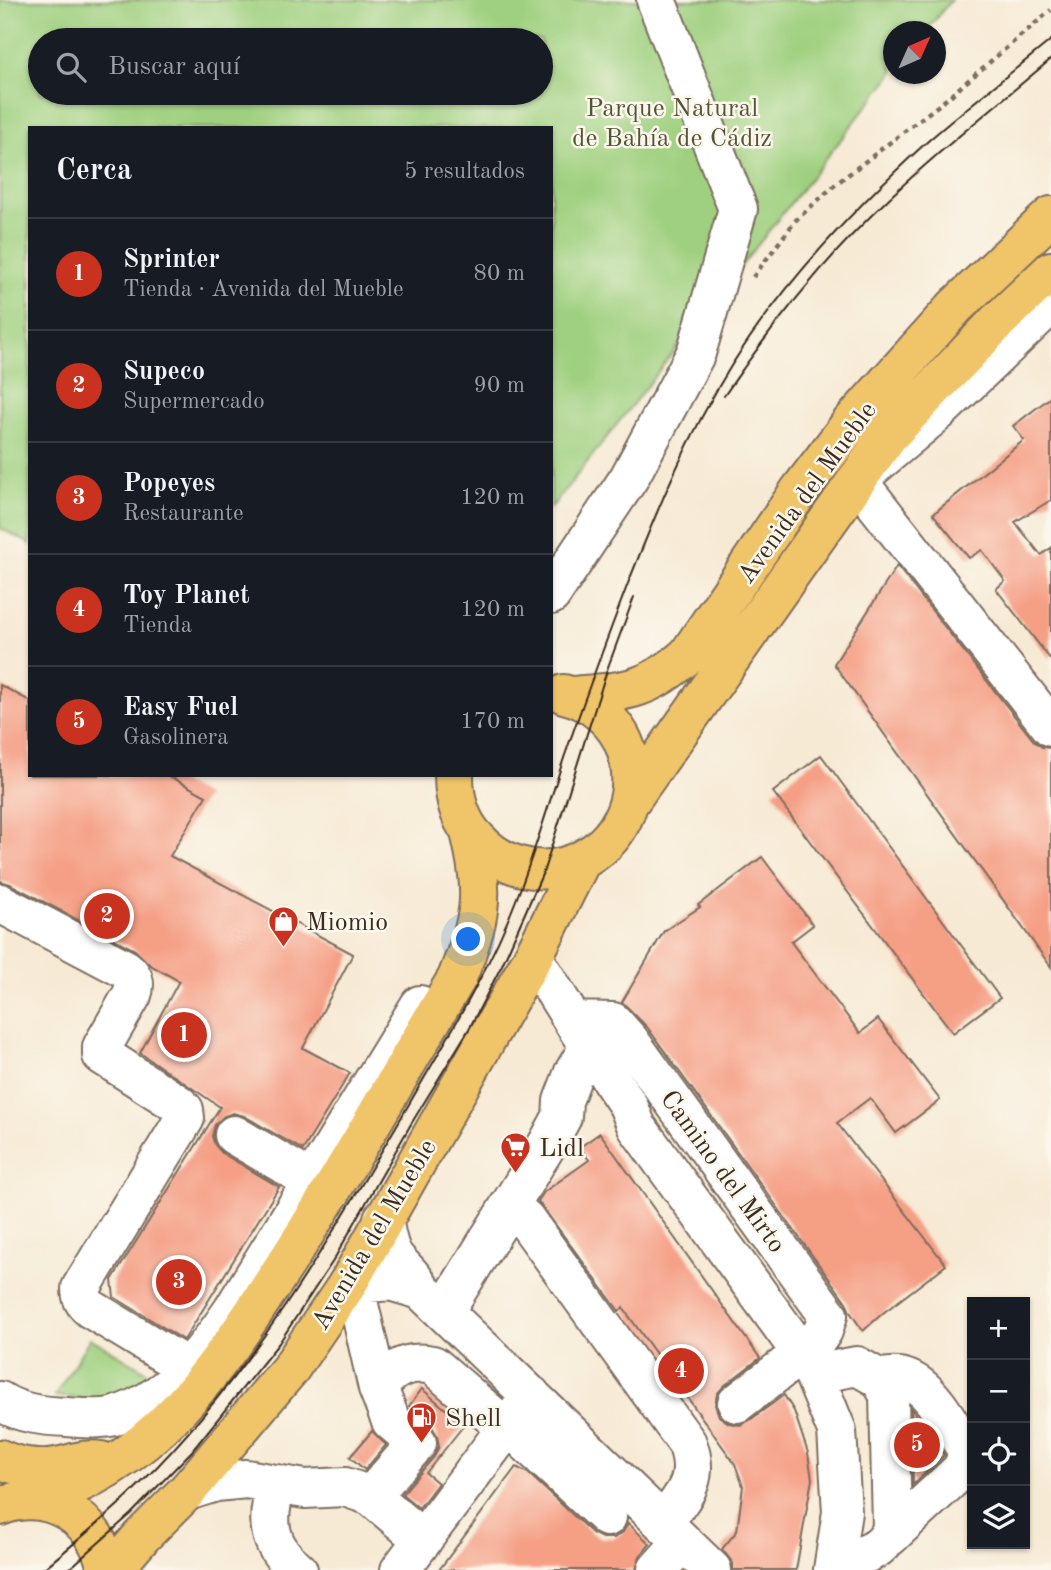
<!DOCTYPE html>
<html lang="es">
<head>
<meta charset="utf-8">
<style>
	body { margin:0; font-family:"Old Standard TT",serif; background:#242831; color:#f1f3f6 }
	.controls { position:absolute; right:21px; bottom:21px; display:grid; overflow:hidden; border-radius:0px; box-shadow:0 2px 5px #0004 }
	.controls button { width:63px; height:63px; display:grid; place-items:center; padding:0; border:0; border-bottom:2px solid #363941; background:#171b24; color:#f1f3f6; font:35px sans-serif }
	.compass { position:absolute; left:883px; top:21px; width:63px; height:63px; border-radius:50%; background:#171b24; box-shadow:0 2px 5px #0004; rotate:45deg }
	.you { position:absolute; left:469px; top:940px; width:24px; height:24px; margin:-18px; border:5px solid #fff; border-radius:50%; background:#1a73e8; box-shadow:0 0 0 10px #1a73e833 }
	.badge { display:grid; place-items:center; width:46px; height:46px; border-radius:50%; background:#c8321e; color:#fff; font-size:23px; font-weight:700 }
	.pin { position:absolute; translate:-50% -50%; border:4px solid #fff; box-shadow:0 2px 7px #0006 }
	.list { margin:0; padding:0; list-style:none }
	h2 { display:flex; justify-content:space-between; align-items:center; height:91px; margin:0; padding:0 28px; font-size:30px }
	h2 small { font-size:23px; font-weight:400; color:#9ea1a6 }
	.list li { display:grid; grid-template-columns:46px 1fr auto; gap:21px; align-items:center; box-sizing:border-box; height:112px; padding:0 28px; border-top:2px solid #363941 }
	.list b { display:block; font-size:26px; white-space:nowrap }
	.list p { margin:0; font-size:23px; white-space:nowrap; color:#9ea1a6 }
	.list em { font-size:23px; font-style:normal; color:#9ea1a6 }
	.icon { flex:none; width:38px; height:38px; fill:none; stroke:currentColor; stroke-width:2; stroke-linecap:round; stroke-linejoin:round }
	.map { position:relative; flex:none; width:1051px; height:1570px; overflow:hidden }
	.search { position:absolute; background:#171b24; box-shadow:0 2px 5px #0004; left:28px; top:28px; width:525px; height:77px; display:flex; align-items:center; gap:18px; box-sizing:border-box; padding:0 24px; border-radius:38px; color:#9ea1a6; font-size:26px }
	.panel { position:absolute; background:#171b24; box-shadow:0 2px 5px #0004; left:28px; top:126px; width:525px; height:651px; border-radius:0px }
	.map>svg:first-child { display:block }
	.green { fill:#9fd07f; stroke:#6d7d4e; stroke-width:2; fill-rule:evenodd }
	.building { fill:#f59f85 }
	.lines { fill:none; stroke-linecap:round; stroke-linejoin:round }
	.minor-casing { stroke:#7d6d5e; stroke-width:42 }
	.major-casing { stroke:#7d6d5e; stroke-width:42 }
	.path { stroke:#7d6d5e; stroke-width:4.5; stroke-dasharray:5 5; stroke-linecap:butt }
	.minor { stroke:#fff; stroke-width:38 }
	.major { stroke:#f0c469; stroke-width:38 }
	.tram { stroke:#3b2a1e; stroke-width:2 }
	.labels { text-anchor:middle; stroke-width:5; stroke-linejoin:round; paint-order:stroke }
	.park-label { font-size:26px; fill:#545436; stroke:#fbf7ec }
	.street-label { font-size:26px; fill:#3b2a1e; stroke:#fbf7ec }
	.poi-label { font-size:26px; fill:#3b2a1e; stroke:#fbf7ec; text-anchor:start }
</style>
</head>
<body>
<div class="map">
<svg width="1051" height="1570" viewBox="0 0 1051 1570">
	<rect width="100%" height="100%" fill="#fbf7ec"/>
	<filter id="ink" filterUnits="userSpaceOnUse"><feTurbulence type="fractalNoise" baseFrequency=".0143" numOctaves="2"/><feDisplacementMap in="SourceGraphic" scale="14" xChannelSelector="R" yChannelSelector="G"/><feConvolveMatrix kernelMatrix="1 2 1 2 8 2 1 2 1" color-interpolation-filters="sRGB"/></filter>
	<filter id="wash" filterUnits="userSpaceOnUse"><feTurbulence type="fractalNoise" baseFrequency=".00686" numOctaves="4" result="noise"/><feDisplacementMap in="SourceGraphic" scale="28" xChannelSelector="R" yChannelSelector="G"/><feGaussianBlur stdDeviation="1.57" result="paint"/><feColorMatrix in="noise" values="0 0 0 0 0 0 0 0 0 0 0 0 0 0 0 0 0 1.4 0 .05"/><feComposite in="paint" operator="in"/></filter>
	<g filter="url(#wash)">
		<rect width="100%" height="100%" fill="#f7ead5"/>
		<path class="green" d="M0 0H951L926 31 894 32 893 73 551 508V128H30V544L0 528ZM40 40H541V93H40Z
			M90 1338 151 1374C127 1402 88 1400 55 1396Z"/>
		<g id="blocks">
			<path class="building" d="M1051 397V500L1015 522 1041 555 1051 548V660L996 589 1005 581 982 550 969 558 933 514 1024 440 1013 426Z
				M897 566 1034 741 1042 747 1051 748V967L834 664Z
				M0 685 30 701V775H167L206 796 170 856 353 954 303 1048 350 1073 303 1150 244 1116 233 1113 224 1116 215 1125 212 1136 215 1145 222 1153 279 1187 184 1340 114 1297 112 1280 220 1107 140 1053 179 981 150 965 135 950 10 884 0 881Z
				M821 755 1000 998 953 1033 773 792Z
				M762 857 813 925 791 942 860 1033 878 1019 940 1100 896 1133 870 1098 837 1123 946 1265 883 1313 863 1331 850 1312 846 1302 647 1027 622 1002 664 931 700 907 698 905Z
				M600 1133 760 1358 724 1386 717 1394 715 1405 719 1416 729 1423 740 1425 750 1420 784 1395 794 1411 808 1453 812 1479 796 1570H733V1563L722 1549 737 1531 743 1486 735 1464 623 1308 619 1311 538 1201 544 1192 589 1160 580 1147Z
				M422 1389 464 1425 426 1473 438 1483 419 1508 402 1494 434 1457 439 1446 437 1435 432 1427 409 1406Z
				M911 1408 944 1455 913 1485Z
				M372 1431 386 1445 365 1470 350 1457Z
				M516 1467 528 1473 592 1533 602 1538H614L623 1532 628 1523 650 1544 640 1556 636 1570H439Z"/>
		</g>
	</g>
	<g filter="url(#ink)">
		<use href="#blocks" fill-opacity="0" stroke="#7d6d5e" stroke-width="2"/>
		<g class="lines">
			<defs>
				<path id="minor" d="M1051 304 938 412 857 480 1051 727
					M551 595 629 478 696 353 738 209 656 0
					M0 903 125 969C134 976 136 984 132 995L102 1047V1055L178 1104 184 1110 185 1118 81 1288C81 1298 84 1303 91 1309L188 1368
					M533 957 589 1047 628 1105 637 1127 810 1365 837 1431 842 1512 833 1570
					M573 1021 613 1022 629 1040 828 1315 823 1331 814 1344 737 1403
					M234 1135 331 1192
					M509 1206 525 1219 687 1443C701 1479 684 1495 663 1523
					M383 1219C386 1233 387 1247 395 1258 405 1270 414 1276 421 1290L712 1570
					M444 1312 548 1143 562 1117 563 1101 574 1072 589 1047
					M880 1379C923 1366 943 1416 964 1445 968 1456 966 1462 960 1471L889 1537
					M817 1380 836 1370 857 1366 880 1379 889 1395 892 1528C881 1558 855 1552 834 1570
					M378 1388C392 1368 409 1360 433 1365L505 1427
					M0 1401C20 1414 44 1416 67 1417 83 1418 100 1420 115 1416 169 1400 203 1354 233 1310L420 1005
					M548 1413 526 1442 607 1517
					M277 1484C265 1519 267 1546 298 1570
					M187 1491 216 1482 246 1479 305 1489 345 1487 371 1496 417 1443 391 1421 378 1388 359 1305 347 1285 390 1281 421 1290
					M371 1496 423 1540
					M400 1570 531 1395
					M657 1570 682 1542"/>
				<path id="major" d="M572 696C625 691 646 692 688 655L800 490 851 423 955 307 1051 216
					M454 775C454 799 460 822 477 839 544 912 657 842 626 749 617 722 591 700 564 694
					M630 801 888 436 998 321 1051 271
					M0 1459C17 1467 38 1470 56 1467 73 1464 84 1458 101 1461
					M34 1500C155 1467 220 1364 284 1266 346 1172 399 1074 457 978 481 917 486 897 470 832
					M0 1506C50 1487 98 1519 107 1570
					M113 1570 142 1536 187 1491 290 1369 347 1285 533 957 581 861"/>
			</defs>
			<use href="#minor" class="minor-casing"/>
			<use href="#major" class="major-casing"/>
			<path class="path" d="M753 277 796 220 836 184 944 101 1051 10"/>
			<use href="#minor" class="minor"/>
			<use href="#major" class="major"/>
			<path class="tram" d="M724 396C769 330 819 266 877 210 932 156 992 109 1051 59
				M42 1570C76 1542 110 1514 141 1483 248 1377 325 1248 401 1118 443 1045 488 974 518 895 535 851 548 806 563 761 583 702 605 644 627 586 658 508 687 437 731 366 785 281 854 208 928 141 968 106 1010 74 1051 40
				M68 1570 131 1514 192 1451 279 1343 333 1261 411 1124 469 1029 502 965 544 870 608 667 634 597"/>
		</g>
	</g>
	<defs>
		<symbol id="shop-pin" viewBox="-11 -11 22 30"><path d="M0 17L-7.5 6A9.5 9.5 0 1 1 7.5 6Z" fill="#c8321e" stroke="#fbf7ec"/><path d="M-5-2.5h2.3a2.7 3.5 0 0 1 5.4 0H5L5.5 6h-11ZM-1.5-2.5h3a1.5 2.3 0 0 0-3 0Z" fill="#fff"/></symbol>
		<symbol id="supermarket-pin" viewBox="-11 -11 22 30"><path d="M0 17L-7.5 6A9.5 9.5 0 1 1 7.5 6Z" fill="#c8321e" stroke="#fbf7ec"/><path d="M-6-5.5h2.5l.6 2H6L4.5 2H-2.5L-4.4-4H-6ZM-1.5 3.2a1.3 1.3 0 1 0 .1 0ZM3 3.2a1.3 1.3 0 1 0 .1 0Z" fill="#fff"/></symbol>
		<symbol id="fuel-pin" viewBox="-11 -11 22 30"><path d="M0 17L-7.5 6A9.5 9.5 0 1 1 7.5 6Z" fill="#c8321e" stroke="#fbf7ec"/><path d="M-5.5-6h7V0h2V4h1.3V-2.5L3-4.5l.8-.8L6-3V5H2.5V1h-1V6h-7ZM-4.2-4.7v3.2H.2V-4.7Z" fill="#fff"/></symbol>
	</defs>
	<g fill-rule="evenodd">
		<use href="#shop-pin" x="266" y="904" width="35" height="47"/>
		<use href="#supermarket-pin" x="498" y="1130" width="35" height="47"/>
		<use href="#fuel-pin" x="404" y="1400" width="35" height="47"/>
	</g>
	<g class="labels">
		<g class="park-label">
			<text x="672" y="116">Parque Natural<tspan x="672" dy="30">de Bahía de Cádiz</tspan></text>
		</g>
		<g class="street-label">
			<text transform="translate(806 492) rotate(-54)" y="9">Avenida del Mueble</text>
			<text transform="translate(724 1171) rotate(54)" y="9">Camino del Mirto</text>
			<text transform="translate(373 1234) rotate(-59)" y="9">Avenida del Mueble</text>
		</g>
		<g class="poi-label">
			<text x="306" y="930">Miomio</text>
			<text x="539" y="1156">Lidl</text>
			<text x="445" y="1426">Shell</text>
		</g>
	</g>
</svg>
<div class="controls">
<button>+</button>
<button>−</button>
<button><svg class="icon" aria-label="locate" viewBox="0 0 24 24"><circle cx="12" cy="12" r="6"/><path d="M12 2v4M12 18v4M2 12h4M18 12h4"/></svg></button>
<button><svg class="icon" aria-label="layers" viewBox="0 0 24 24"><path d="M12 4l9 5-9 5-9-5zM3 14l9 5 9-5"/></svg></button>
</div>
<svg class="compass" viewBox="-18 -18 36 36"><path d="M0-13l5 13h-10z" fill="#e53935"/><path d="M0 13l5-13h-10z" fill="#9ea1a6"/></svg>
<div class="you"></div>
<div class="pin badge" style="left:184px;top:1035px">1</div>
<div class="pin badge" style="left:107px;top:916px">2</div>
<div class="pin badge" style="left:179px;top:1282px">3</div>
<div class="pin badge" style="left:681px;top:1371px">4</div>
<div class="pin badge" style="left:917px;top:1445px">5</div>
<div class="search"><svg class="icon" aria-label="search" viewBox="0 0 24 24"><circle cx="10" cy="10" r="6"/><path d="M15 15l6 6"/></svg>Buscar aquí</div>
<section class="panel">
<h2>Cerca<small>5 resultados</small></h2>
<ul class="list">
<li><span class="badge">1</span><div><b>Sprinter</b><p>Tienda · Avenida del Mueble</p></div><em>80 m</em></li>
<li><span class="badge">2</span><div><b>Supeco</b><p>Supermercado</p></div><em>90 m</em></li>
<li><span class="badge">3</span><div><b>Popeyes</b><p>Restaurante</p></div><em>120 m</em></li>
<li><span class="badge">4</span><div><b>Toy Planet</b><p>Tienda</p></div><em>120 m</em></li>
<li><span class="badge">5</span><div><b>Easy Fuel</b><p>Gasolinera</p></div><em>170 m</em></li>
</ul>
</section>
</div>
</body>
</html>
